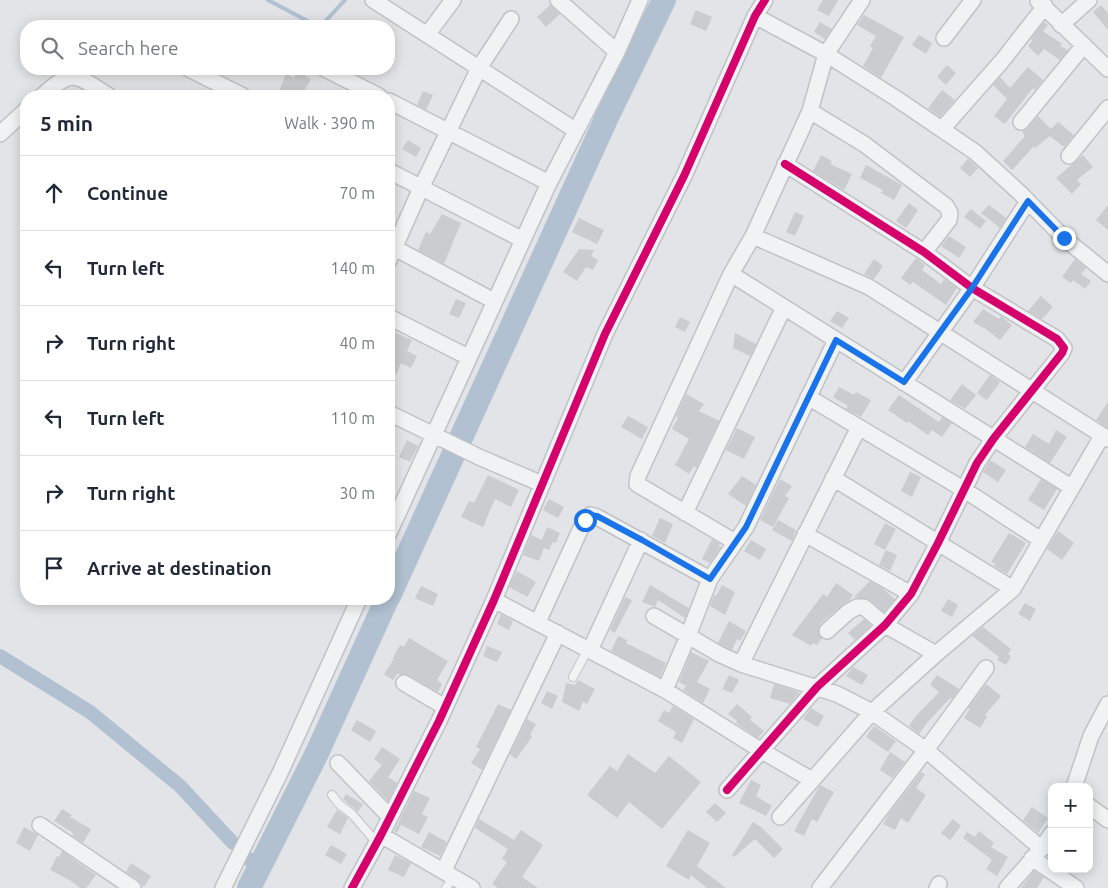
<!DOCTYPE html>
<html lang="en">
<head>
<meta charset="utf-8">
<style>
	body { margin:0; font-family:Ubuntu,sans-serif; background:#f2f2f3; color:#1f2937 }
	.controls { position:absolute; right:15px; bottom:15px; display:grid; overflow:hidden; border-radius:10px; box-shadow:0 2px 12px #0003 }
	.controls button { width:45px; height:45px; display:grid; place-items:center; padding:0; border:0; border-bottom:1px solid #e0e1e3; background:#fff; color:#1f2937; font:25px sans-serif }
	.stop { position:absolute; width:15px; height:15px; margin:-11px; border:4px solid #1a73e8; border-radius:50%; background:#fff }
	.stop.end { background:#1a73e8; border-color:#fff; box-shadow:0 1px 5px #0008 }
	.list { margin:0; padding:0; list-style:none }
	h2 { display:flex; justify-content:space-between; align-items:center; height:65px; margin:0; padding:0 20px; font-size:21px }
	h2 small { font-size:16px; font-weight:400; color:#747a83 }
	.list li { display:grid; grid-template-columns:32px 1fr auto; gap:15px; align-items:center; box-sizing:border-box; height:75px; padding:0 20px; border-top:1px solid #e0e1e3 }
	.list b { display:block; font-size:19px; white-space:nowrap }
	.list em { font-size:16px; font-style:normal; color:#747a83 }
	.icon { flex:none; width:28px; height:28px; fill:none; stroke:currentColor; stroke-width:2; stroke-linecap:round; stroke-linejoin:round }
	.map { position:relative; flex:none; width:1108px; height:888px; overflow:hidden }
	.search { position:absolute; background:#fff; box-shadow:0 2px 12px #0003; left:20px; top:20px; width:375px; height:55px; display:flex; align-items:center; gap:12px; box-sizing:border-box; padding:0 18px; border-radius:20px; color:#747a83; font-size:19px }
	.panel { position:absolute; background:#fff; box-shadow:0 2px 12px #0003; left:20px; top:90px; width:375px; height:515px; border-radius:20px }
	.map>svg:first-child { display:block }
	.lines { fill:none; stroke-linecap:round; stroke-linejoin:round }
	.stream { stroke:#b1c1d1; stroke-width:4 }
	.canal { stroke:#b1c1d1; stroke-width:14 }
	.river { stroke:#b1c1d1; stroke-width:24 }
	.building { fill:#cacccf }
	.lane-casing { stroke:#c0c2c5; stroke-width:10 }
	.street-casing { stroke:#c0c2c5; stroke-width:18 }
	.lane { stroke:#f1f2f4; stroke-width:8 }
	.street { stroke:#f1f2f4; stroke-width:15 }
	.cycleway-casing { stroke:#eff2f6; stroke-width:11 }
	.cycleway { stroke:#d6006c; stroke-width:8 }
	.route { stroke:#1a73e8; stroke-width:6 }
</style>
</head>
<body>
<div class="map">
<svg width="1108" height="888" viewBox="0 0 1108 888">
	<rect width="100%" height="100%" fill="#e2e4e7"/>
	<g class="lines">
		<path class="stream" d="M268 0 317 26
			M321 26 345 0"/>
		<path class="canal" d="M0 656 90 712 180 786 233 843
			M249 859 259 868"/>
		<path class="river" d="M389 596 607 117 664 0
			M249 888 317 753 387 599"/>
	</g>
	<path class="building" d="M823 0H838L829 16 817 10Z
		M550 5 560 14 546 27 537 17Z
		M1101 5 1108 13V30L1093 12Z
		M696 10 712 17 706 31 690 24Z
		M864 15 904 37 881 78 863 66 873 48 870 46 876 36 857 25Z
		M820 22 832 29 825 39 814 32Z
		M1044 22 1048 25 1043 31 1062 44 1060 46 1068 50 1060 60 1044 49 1038 56 1028 46 1033 40 1031 39Z
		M919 35 932 43 926 54 912 45Z
		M947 65 956 73 946 85 937 77Z
		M1028 67 1043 80 1035 90 1033 88 1005 124 994 116 1007 99 993 85 1000 77 1010 88Z
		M297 71 311 79 301 96H277L286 74 294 78Z
		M942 90 955 100 940 117 928 108Z
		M423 91 433 95 426 110 417 105Z
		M1038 116 1051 129 1058 122 1074 135 1064 147 1050 136 1035 148 1034 146 1012 170 1003 161 1025 136 1022 132 1028 128Z
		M408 140 421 148 416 157 402 149Z
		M821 155 832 161 830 164 852 174 844 190 813 171Z
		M1083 155 1093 167 1077 180 1081 184 1072 194 1056 178Z
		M968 159 978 168 970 177 960 168Z
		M866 165 902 185 894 200 881 193 883 190 860 178Z
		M909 203 918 210 906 228 896 221Z
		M989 205 1006 218 1000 228 981 213Z
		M1108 205V230L1096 220Z
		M971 209 986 221 980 229 964 217Z
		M795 212 804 216 795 236 786 232Z
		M442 214 461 223 444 264 418 250 426 232 430 234Z
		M579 218 604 230 597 244 572 232Z
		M949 236 966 247 959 258 941 246Z
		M579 249 594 250 591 256 598 260 593 270 586 267 577 281 563 272Z
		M916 258 925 265 922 270 941 284 944 279 957 288 946 305 913 282 910 285 901 278Z
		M874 259 883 266 874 279 864 274Z
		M1075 259 1086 268 1081 274 1091 281 1085 289 1073 280 1071 283 1062 277Z
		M1041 296 1053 307 1042 319 1028 311Z
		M456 299 466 303 459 318 449 314Z
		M983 309 999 319 1001 316 1012 325 1000 340 983 327V328L973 322Z
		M837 311 849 318 842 328 830 321Z
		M680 317 690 322 685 332 675 327Z
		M389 330 412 340 407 351 417 356 411 368 401 363 397 374 389 370Z
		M735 333 756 344 750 356 733 348Z
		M990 375 1000 382 987 400 977 393Z
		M962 384 976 395 965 409 950 400Z
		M839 387 854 395 856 392 871 400 861 417 846 409 848 406 833 397Z
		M686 394 704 404 699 411 719 421 698 464 696 468 694 466 689 474 675 465 689 439 672 429 678 418 676 416Z
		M899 395 939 422 942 417 952 423 942 437 932 430 928 435 908 421 907 423 888 410Z
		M1108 402V428L1096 420Z
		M628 416 648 427 642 439 621 427Z
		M737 428 755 437 744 459 726 450Z
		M1056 430 1067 437 1050 463 1025 447 1033 434 1049 444Z
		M407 440 418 446 410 462 399 457Z
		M990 460 1006 470 998 482 983 472Z
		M910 472 921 477 912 497 901 491Z
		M488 475 519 490 511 507 495 499 483 527 461 517 469 501 474 503Z
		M742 476 756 485 746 506 728 494Z
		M780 479 792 486 785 496 789 498 773 527 760 520Z
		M1041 479 1057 489 1044 510 1028 500Z
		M549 499 564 507 558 518 543 510Z
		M660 518 673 524 665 543 652 536Z
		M778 520 796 530 792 541 772 530Z
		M885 523 896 529 885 550 874 544Z
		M547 527 560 533 556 543 553 542 549 550 544 548 539 561 523 555 531 535 542 540Z
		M1058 531 1074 543 1062 560 1047 549Z
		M1009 533 1026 543 1007 574 994 566 996 564 991 562Z
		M712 539 720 544 718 546 721 547 710 563 702 559Z
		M751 540 766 549 760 560 744 551Z
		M886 550 897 555 890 571 879 565Z
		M517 571 536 582 527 597 509 587Z
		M870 581 882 588 895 599 884 612 870 600 854 597Z
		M836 583 853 595 849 601 842 605 820 624 818 632 822 638 817 645 812 643 811 646 792 635 823 594 827 597Z
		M650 585 689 608 685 618 658 600 655 607 642 602Z
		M722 585 735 592 725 615 710 606 714 595 716 596Z
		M421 586 438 594 433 606 415 598Z
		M625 597 632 600 615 633 610 630Z
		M948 599 958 605 952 617 941 611Z
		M1025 603 1036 609 1030 621 1018 614Z
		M501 614 513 621 509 630 497 624Z
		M864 619 871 625 855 640 848 633Z
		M729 621 746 631 740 641 737 639 732 650 718 643Z
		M983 627 1011 649 1008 654 1011 656 1006 665 997 660 999 657 972 636Z
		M618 636 627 640 626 643 666 663 660 677 611 651Z
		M409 638 448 661 437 680 442 684 438 692 408 675 397 674 393 680 384 674 394 659 393 658 400 645 404 647Z
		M487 646 502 652 497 662 483 656Z
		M691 652 709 661 697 682 710 689 703 703 683 690 686 686 679 682Z
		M853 667 868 675 862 685 846 676Z
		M729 675 739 680 732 693 722 689Z
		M937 675 959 689 952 699 950 698 927 723 919 734 909 726 916 716 939 692 930 685Z
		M578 680 595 689 587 704 583 702 579 711 562 702 566 683 575 685Z
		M774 684 799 692 798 694 790 704 770 698Z
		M986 684 1001 696 985 715 987 717 980 728 964 718 970 709 968 708Z
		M547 691 558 696 552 709 541 703Z
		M498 704 511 710 482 770 471 763 480 749 476 747Z
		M737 704 752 717 750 720 764 731 758 738 736 723 737 721 728 714Z
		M673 706 694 719 682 743 673 738 676 732 658 721 664 710 669 713Z
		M811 708 824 716 818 727 803 719Z
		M527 719 536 724 530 735 532 737 516 759 510 754Z
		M357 720 376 731 370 742 351 730Z
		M874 726 896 741 888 752 866 737Z
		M382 747 400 759 388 777 397 783 388 801 369 781 382 765 374 759Z
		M890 752 905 762 892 778 880 770Z
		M628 754 655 773 669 756 701 782 662 829 629 802 617 818 587 795 610 766 617 771Z
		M921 772 925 774 916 788 926 795 908 823 901 818 895 830 883 824 888 815Z
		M751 780 761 785 756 796 772 806 766 816 739 803Z
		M820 785 834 792 817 822 812 819 804 836 794 831Z
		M414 791 430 798 422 814 428 817 419 834 401 825 397 833 394 831Z
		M346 794 363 804 358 812 343 799Z
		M715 803 726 813 717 822 706 812Z
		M1032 807 1048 818 1038 833 1023 820Z
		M62 809 72 815 70 817 91 829 83 843 72 835 73 833 54 821Z
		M337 810 348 818 340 834 327 827Z
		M479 819 514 840 521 830 543 845 522 877 538 888H498L492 884 507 862 502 859 508 849 475 828Z
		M953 819 961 826 950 840 941 833Z
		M753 822 761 827 783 849 774 858 755 839 734 857 732 855Z
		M24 827 38 835 30 851 16 843Z
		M688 830 710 843 697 866 726 888H707L691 875 689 880 666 866Z
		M979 831 994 843 991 847 1008 857 997 876 986 869 992 860 963 838 967 832 975 837Z
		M429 832 447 842 440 856 421 847Z
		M331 845 347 854 341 864 325 855Z
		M62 851 96 875 86 888H80L71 881 50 870 57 856 59 857Z
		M395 855 411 863 404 877 388 870Z
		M131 863 151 876 144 887 138 880 126 872Z
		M1034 871 1044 877 1037 888H1021Z"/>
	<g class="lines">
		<defs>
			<path id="lane" d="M573 677 588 649
				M332 795 340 805 352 814 377 843
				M446 888 454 876"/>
			<path id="street" d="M373 0 575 130
				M558 0 617 52
				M1038 1 1108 69
				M755 16 826 54 897 99 975 152 1020 193 1064 238 1108 274
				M1061 25 1089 0
				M427 35 453 0
				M944 38 973 0
				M189 69 243 96
				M325 69 379 96
				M42 96C74 67 75 75 109 96
				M389 101 549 183
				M810 111 864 144 946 206 950 213 949 220 924 252
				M1021 122 1084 45
				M942 129 1002 61 1045 6
				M0 134 26 110
				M1069 156 1108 108
				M389 171 523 240
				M753 236 869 287 1108 439
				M389 245 494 301
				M389 260 421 188 479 68 511 19
				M731 274 1071 487
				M389 317 468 357
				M904 383 972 288 1028 201
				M808 397 963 489 1041 540
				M389 413 479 457 542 484
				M833 478 1013 589
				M685 513 784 307
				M389 533 549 183 617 52 640 0
				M805 534 911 594
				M735 542 647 490 637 484 638 476 731 274 753 236 810 111 826 54 862 0
				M494 600 665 690 762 751 812 780
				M654 616 719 654 741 664 837 694 872 712 926 750 1042 849
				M538 622 581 528 590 515 597 517 710 579
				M827 631 848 612 857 607H864L885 625 936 654
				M590 650 641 540
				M741 664 859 427
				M404 683 445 707
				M665 690 688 636 710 579 746 527 836 340
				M338 763 390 817
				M1074 787 1091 736 1108 704
				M727 790 817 687 885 625 911 594 938 543 977 463 994 438 1062 353 1064 348 1057 339 972 288 924 252 785 164
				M1089 806 1108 820
				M780 817 872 712 936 654 1013 589 1102 436
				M40 825 133 888
				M381 835 472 888
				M1032 858 1076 888
				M444 870 558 633
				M223 888 280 773 359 599
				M352 888 381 835 439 721 494 600 605 334 684 176 755 16 765 0
				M820 888 926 750 986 668
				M937 888 939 884
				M1007 888C1022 870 1040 853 1052 833"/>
		</defs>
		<use href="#lane" class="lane-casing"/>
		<use href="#street" class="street-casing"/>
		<use href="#lane" class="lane"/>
		<use href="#street" class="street"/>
		<defs>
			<path id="cycleway" d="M727 790 817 687 885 625 911 594 938 543 977 463 994 438 1062 353 1064 348 1057 339 972 288 924 252 785 164
				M352 888 381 835 439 721 494 600 605 334 684 176 755 16 765 0"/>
		</defs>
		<use href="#cycleway" class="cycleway-casing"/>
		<use href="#cycleway" class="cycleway"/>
	</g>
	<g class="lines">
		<path class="route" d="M585 520 590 515 597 516 642 540 710 579 746 527 836 340 904 382 972 288 1028 201 1064 238"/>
	</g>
</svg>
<div class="controls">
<button>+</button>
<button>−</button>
</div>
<div class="stop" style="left:585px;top:520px"></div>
<div class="stop end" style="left:1064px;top:238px"></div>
<div class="search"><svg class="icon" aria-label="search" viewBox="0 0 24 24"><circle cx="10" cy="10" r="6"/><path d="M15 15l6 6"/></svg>Search here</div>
<section class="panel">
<h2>5 min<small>Walk · 390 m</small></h2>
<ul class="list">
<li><svg class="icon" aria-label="ahead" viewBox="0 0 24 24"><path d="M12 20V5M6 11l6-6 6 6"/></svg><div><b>Continue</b></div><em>70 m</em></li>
<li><svg class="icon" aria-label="left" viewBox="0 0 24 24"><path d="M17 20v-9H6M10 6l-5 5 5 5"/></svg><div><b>Turn left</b></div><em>140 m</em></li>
<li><svg class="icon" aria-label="right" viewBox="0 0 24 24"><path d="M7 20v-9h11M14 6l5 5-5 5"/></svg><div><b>Turn right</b></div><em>40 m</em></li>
<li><svg class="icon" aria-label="left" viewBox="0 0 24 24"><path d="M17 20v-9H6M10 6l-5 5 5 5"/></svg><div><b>Turn left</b></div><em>110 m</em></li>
<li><svg class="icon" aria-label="right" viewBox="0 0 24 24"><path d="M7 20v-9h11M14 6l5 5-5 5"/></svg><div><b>Turn right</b></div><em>30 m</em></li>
<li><svg class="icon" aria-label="arrive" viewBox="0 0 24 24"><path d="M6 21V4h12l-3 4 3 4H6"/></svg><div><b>Arrive at destination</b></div></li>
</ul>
</section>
</div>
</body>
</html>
